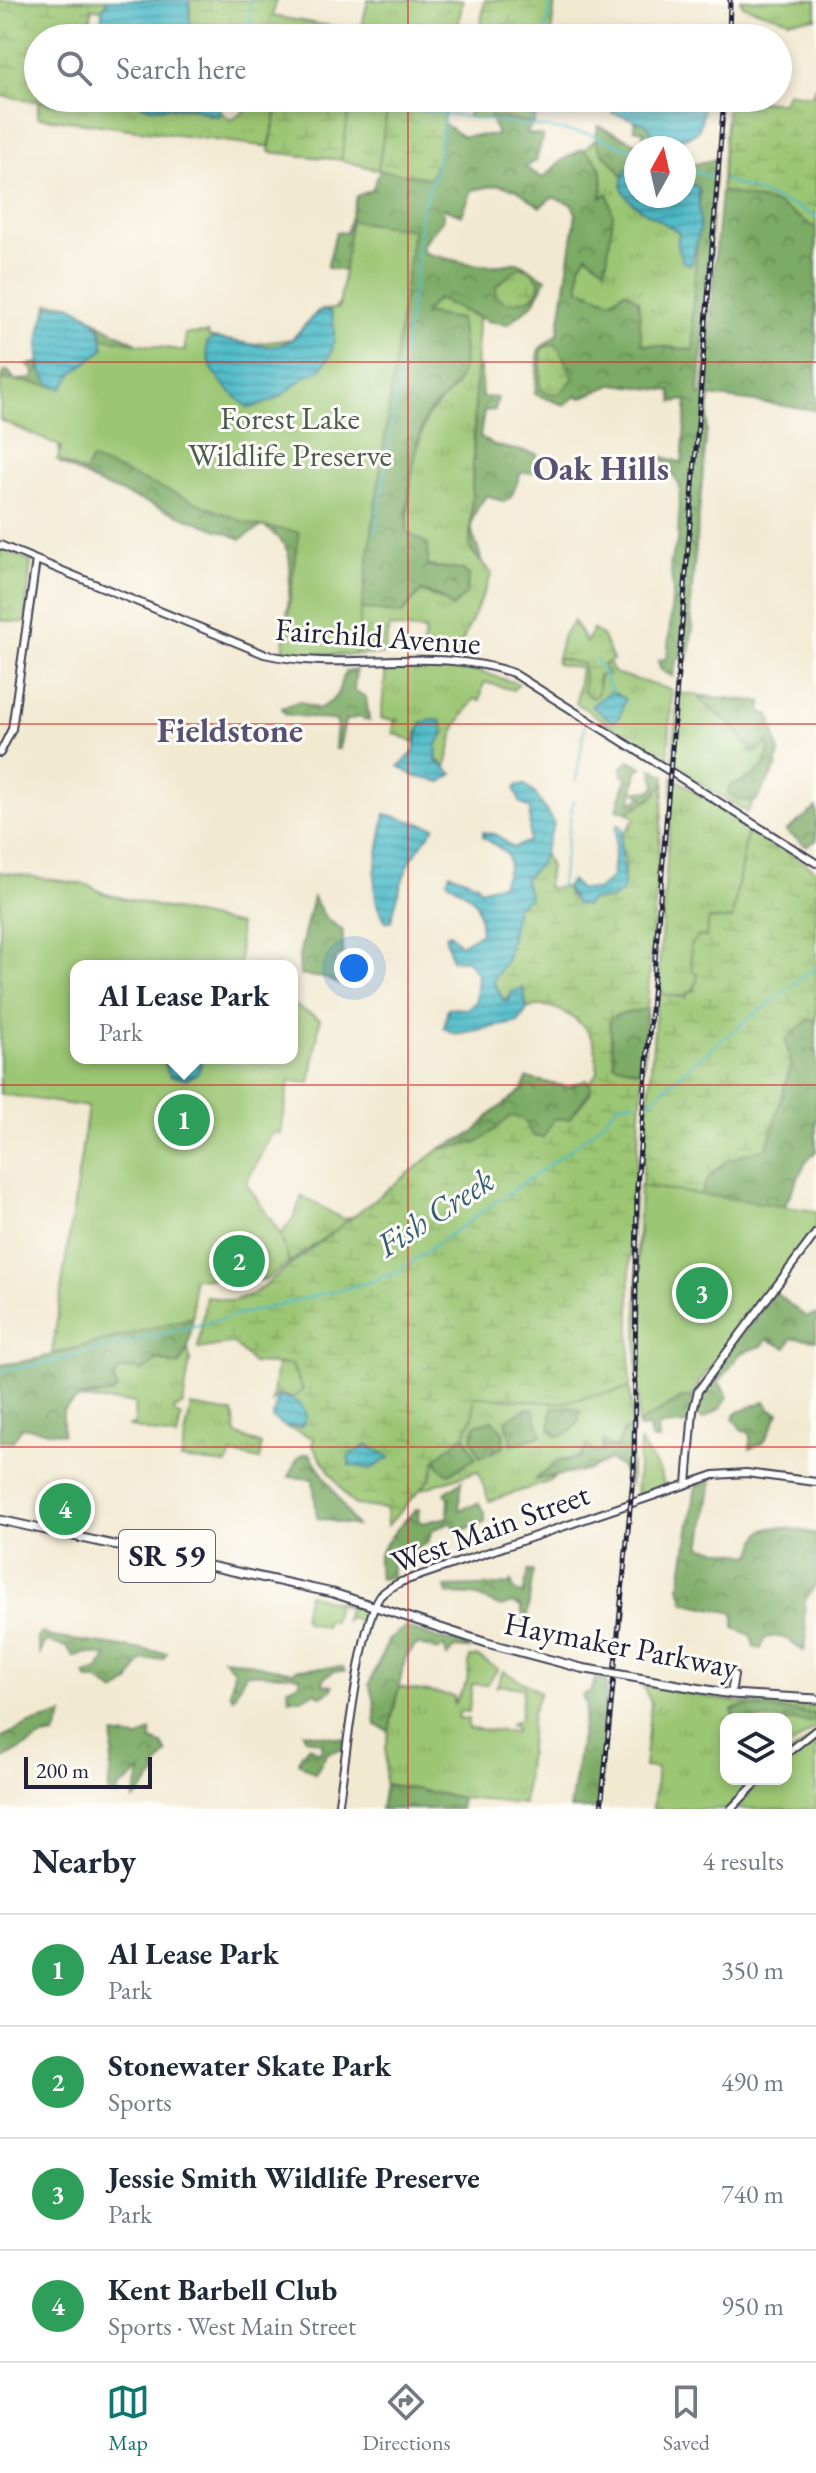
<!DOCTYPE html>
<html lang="en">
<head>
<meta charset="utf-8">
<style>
	body { margin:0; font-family:"EB Garamond",serif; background:#f6f6f7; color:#1f2937 }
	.controls { position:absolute; right:24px; bottom:24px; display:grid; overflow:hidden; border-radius:16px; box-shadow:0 4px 12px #0003 }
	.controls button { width:72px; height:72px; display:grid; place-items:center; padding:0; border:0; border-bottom:2px solid #e0e1e3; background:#fff; color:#1f2937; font:40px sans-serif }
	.compass { position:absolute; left:624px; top:136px; width:72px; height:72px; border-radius:50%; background:#fff; box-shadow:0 4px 12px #0003; rotate:8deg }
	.scale { position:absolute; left:24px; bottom:20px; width:128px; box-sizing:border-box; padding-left:8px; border:4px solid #22223b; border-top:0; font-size:22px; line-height:28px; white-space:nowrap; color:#22223b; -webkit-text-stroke:6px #fdfcf7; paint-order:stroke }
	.you { position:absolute; left:354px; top:968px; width:28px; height:28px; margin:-20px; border:6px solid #fff; border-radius:50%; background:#1a73e8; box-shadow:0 0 0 12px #1a73e833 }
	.badge { display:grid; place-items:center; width:52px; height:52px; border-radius:50%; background:#0f766e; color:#fff; font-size:26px; font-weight:700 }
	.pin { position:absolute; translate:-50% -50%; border:4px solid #fff; box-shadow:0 2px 8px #0006 }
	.popup { position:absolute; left:70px; top:960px; width:228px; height:104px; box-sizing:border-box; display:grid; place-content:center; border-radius:16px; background:#fff; filter:drop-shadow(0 2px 6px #0005); font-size:26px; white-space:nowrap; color:#747a83 }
	.popup b { font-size:30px; color:#1f2937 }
	.popup::after { content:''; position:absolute; left:50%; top:100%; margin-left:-16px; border:16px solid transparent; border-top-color:#fff }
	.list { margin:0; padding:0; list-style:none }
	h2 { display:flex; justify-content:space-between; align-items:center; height:104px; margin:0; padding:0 32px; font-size:34px }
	h2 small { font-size:26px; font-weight:400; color:#747a83 }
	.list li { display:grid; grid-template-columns:52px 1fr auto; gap:24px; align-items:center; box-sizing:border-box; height:112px; padding:0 32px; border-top:2px solid #e0e1e3 }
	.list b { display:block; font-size:30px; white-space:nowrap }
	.list p { margin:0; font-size:26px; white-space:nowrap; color:#747a83 }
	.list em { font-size:26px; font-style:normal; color:#747a83 }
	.icon { flex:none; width:44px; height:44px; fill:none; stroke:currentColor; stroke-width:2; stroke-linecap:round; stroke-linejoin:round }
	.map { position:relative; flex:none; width:816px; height:1809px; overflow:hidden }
	.search { position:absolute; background:#fff; box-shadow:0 4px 12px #0003; left:24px; right:24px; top:24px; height:88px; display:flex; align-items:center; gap:20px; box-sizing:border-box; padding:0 28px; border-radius:44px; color:#747a83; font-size:30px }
	.sheet { height:552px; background:#fff }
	nav { display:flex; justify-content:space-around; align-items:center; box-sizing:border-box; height:112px; border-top:2px solid #e0e1e3; background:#fff; font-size:22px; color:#747a83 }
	nav a { display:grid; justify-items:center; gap:4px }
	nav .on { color:#0f766e }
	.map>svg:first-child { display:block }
	.grass { fill:url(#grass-tufts); stroke:#5e7457; stroke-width:2 }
	.forest { fill:url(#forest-crowns); stroke:#4f6650; stroke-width:2 }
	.wetland { fill:url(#wetland-marsh); stroke:#5e7457; stroke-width:2 }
	.green { fill:#9bc673; stroke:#5e7457; stroke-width:2 }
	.water { fill:url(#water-rules); stroke:#386e82; stroke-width:2 }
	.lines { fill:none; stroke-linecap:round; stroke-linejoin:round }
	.stream { stroke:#4ebbc8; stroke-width:2 }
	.secondary-casing { stroke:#414052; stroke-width:10 }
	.primary-casing { stroke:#414052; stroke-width:11 }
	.secondary { stroke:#fff; stroke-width:6 }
	.primary { stroke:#fff; stroke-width:7 }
	.rail-casing { stroke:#22223b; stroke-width:5 }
	.rail { stroke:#fdfcf7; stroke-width:2; stroke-dasharray:6; stroke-linecap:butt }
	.primary-bridge-casing { stroke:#414052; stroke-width:11; stroke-linecap:butt }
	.primary-bridge { stroke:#fff; stroke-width:7 }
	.grid { fill:none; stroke:#d62828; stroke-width:2; stroke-opacity:0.55 }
	.labels { text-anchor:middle; stroke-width:6; stroke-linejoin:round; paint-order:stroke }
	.shield { fill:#fdfcf7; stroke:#646373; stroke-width:2 }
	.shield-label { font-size:30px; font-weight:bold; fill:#22223b }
	.park-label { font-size:32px; fill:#4c5b4f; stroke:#fdfcf7 }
	.street-label { font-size:32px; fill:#22223b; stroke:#fdfcf7 }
	.neighbourhood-label { font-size:34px; font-weight:bold; fill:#575173; stroke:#fdfcf7 }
	.water-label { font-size:34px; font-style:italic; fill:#345f73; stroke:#fdfcf7 }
</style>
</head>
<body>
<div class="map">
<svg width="816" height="1809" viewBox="0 0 816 1809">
	<defs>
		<pattern id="grass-tufts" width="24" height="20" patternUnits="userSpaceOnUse" patternTransform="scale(2)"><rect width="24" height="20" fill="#9bc673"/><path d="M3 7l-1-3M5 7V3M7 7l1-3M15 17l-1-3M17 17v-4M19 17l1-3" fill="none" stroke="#85aa64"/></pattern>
		<pattern id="forest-crowns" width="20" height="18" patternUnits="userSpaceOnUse" patternTransform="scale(2)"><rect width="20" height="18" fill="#7cab65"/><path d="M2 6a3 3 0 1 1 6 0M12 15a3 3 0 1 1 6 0" fill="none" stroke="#658b54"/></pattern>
		<pattern id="wetland-marsh" width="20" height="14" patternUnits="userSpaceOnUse" patternTransform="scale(2)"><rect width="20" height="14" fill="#9bc673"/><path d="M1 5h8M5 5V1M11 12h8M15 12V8" fill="none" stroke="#85aa64"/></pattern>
		<pattern id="water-rules" width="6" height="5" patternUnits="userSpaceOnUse" patternTransform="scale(2)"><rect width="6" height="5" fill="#4ebbc8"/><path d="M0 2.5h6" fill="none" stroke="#4098a4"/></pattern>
	</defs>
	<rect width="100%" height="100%" fill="#fdfcf7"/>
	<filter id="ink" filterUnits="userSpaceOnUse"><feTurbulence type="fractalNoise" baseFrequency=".0125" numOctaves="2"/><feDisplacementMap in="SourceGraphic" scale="16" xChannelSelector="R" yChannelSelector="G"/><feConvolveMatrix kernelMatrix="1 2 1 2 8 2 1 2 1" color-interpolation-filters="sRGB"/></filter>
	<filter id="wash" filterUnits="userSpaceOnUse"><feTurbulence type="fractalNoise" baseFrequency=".006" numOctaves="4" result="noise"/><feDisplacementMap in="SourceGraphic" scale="32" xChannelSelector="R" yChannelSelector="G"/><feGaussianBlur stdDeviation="1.8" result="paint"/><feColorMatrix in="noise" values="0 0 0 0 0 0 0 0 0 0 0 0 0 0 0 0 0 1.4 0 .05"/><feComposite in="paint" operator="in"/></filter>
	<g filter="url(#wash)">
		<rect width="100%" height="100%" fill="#f2e9d1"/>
		<path class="grass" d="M368 0H463L456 36 399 28 397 38H359Z
			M740 0H816V18L789 20 743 6Z
			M68 98H128C153 115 186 100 211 116L222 113 231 120 253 106 255 98H279L269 147 38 117V102L55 104Z
			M350 100 388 106 378 170 341 160Z
			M595 140 636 155V196H684V172L705 179 697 353 646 356 576 293 583 151Z
			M437 299 478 317 470 549 492 574 455 658 422 655 425 631 389 627 384 654 324 656 284 652 289 595 360 610 421 591 444 601 463 570 428 566 407 532 412 467 427 416 456 386 440 318 423 314Z
			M0 548 31 561 25 623 0 620Z
			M557 658 584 664V691L591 698 598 692 599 675 607 672 603 665 609 662 614 673 672 690 668 763 576 703 581 668 556 664Z
			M386 666 478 671 519 684 513 690 484 682 480 700 474 699 455 728 446 767 436 759 437 744 444 733 441 723 418 731 415 742 393 733 394 722 400 720 381 719Z
			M678 693 762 702 761 713 770 715 771 769 747 812 672 766Z
			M673 777 748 827 732 920 706 937C698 973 704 1008 657 993Z
			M302 1196 343 1219 355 1216 289 1263 281 1235 294 1217Z
			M188 1348 190 1360 183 1405 174 1409V1413L181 1417 177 1438 127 1426 135 1425 134 1403 77 1399 99 1396 117 1386 113 1380 119 1370 136 1368 159 1359 173 1365 182 1360Z
			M277 1364 292 1365 303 1391 292 1398 279 1394 272 1402Z
			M630 1388 633 1428 624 1430 617 1448 602 1444V1451L557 1462 536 1479 554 1477 548 1482 489 1501 478 1471 416 1491 431 1478 436 1458 473 1418V1396L559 1403Z
			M191 1406 233 1413 236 1434 261 1445 260 1460 232 1454 227 1464 181 1459Z
			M640 1442 661 1473 664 1485 636 1495Z
			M308 1594 364 1610 368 1615 366 1625 349 1617 345 1622 348 1607 337 1604 333 1621 326 1620 325 1627 306 1622 303 1616Z
			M470 1657H478L498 1669 486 1685 472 1684 469 1712H459L458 1718 468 1719V1728L515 1732 516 1727 510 1725 520 1719 523 1688 498 1685 496 1688 503 1671 540 1692 532 1713 524 1804 462 1798 385 1784 386 1748 397 1687 454 1696V1704L467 1682Z
			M642 1685 735 1702 816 1707V1727L786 1750V1719H726V1779H758L728 1809H653L657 1768 644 1767 651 1702Z"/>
		<path class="forest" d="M490 116 534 123 526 133 543 136 536 161 525 167 543 178 562 160 583 149C603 163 605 175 601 197L608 194 613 216 606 269 587 255 580 265 579 289 611 301 625 291 638 300 642 344 694 350 692 317 700 190 684 179V161L695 164 716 159 699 395 703 394 721 191 778 204 816 228V410L710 396 690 610 693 627 688 660 677 658 673 677 661 670 658 661 667 658 673 591 670 562 678 540 680 486 661 456 682 463 687 400 673 402 671 391 614 384 581 398 577 396 564 405 535 394 539 349 558 334 576 214 572 204 552 197 540 207 516 189 499 185 472 190 462 215 443 208V219L422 245 424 253C461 261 480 271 518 262L546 279 534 303 508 324 487 321 437 299 424 313 460 319C464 347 470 373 448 394 442 401 430 409 426 417 415 440 406 506 407 532L428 545V566L463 570 469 575 466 594 452 608 440 597 421 591 402 614 300 601 289 595C290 559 296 548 263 526L241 539 99 484 60 463 57 397 39 384 2 381 4 372 8 371 15 380 33 379 34 371 28 365 38 363 40 372 102 333 99 324 141 345 221 405 343 301 345 271 327 268 336 232 346 233 357 196 372 190 380 170 430 178 437 161 443 123 462 136 497 135Z
			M634 122 647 123 656 142 653 148H636V169H627L623 177C611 154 591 156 598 126L641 145 644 131 634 129Z
			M480 367 482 397 498 398 495 410 484 411 480 437 496 446 537 454 539 472 521 473 511 497 504 502 487 495C461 526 474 533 483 564L470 549 476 372Z
			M356 670 354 690 366 697 369 721 359 717 345 721 339 749H335L337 721 285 714 282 708 299 701 318 709C345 695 334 693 346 671Z
			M698 697 762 702 761 713 770 715 779 752 776 768 756 801 739 800 728 793 729 787C750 778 773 769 768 741L763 748 753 753C745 741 738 732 728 722 718 712 707 710 698 697Z
			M630 760 642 767 637 771 631 803 643 797 636 791H651L656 786 652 769 665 775 664 795 629 810 631 814 617 809 627 777 622 775V767Z
			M816 808V841L806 846 786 831Z
			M313 897 325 917 343 931V954L335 960V969L346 977 348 988 324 978 300 975 299 955Z
			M640 1009H647L643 1072 614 1064 609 1020 610 1017Z
			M808 1019 816 1020V1151L806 1162 784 1207 655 1414 689 1395 693 1397 689 1424 658 1426 659 1440 651 1439 649 1427 639 1428 638 1424 637 1243 733 1156 767 1148 791 1064 785 1040Z
			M527 1078 568 1087 586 1080 593 1087 569 1119 548 1131 543 1138 533 1136 511 1117 478 1143 439 1149 474 1133 490 1115 522 1090Z
			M774 1292 806 1317 816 1314V1340L792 1338 786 1348 767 1339 762 1346 741 1353 719 1382 728 1397 721 1408 702 1419 694 1413 700 1391Z
			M193 1316 188 1348 180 1364 173 1365 159 1359 141 1372 136 1368 119 1370 113 1380 118 1389 112 1394 82 1396 63 1410V1434L22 1427 12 1442 0 1441V1365L37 1359Z
			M765 1401 770 1409 779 1413 764 1442 750 1449V1432L742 1430 733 1418 736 1413Z
			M572 1406 580 1412C580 1426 569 1436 556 1436L550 1429 552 1408Z
			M527 1408 533 1409 542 1435 512 1445 506 1420Z
			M492 1420 503 1431 504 1447 480 1457 472 1439 475 1425Z
			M633 1428 630 1484 621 1467 609 1460 589 1470 534 1480 557 1462 581 1458 587 1445 596 1453 603 1450 604 1441 609 1448H617L624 1430Z
			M464 1435 476 1458 449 1474 439 1467 437 1457Z
			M304 1454H310L356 1526 317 1518 313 1479 289 1477 297 1459Z
			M462 1481 459 1510 479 1503 485 1513V1522L459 1531 450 1522 432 1530 428 1542 416 1549H396L392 1553V1577L380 1579C379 1572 377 1565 378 1558 380 1548 412 1509 419 1509L418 1519 422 1523 448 1517 449 1498 445 1493Z
			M712 1481 701 1547 751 1555C758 1548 755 1538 762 1532 773 1522 803 1531 816 1534V1585L805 1600 804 1618 807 1635 804 1651C791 1644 785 1632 765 1638L761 1649 754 1647 751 1635 734 1628 735 1613 685 1603 680 1587 696 1486Z
			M528 1571H533L526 1625 520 1606 512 1603 501 1607 473 1595 447 1594 445 1587 508 1585 512 1581 513 1589 523 1595Z
			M405 1627 439 1639 462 1642 469 1649 455 1648 447 1657 444 1646 438 1651 417 1644 405 1659 389 1731 376 1725 374 1698 369 1684 389 1639Z
			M41 1633 52 1637 167 1653 163 1659 142 1660 129 1682 116 1692 96 1680H88L85 1674 98 1670 108 1656 87 1653 74 1657 68 1648 46 1641 40 1654 37 1638Z
			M223 1658 294 1672 296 1669 342 1667 345 1671H334L324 1678 323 1685 333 1686 332 1690 321 1696 315 1692 301 1699H289L288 1688 300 1683V1676L246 1673 233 1698 230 1694 234 1670Z
			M595 1678 607 1680 597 1809H570L586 1704 582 1696 592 1690Z
			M745 1706 814 1714 816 1722 734 1719 732 1710Z
			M63 1715 55 1735 43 1737 0 1761V1738L30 1724Z
			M151 1731V1740L162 1744 167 1753 155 1769 158 1773 133 1801 141 1771 118 1789 117 1796 108 1793 114 1735 139 1738Z
			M303 1732 345 1739 343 1749 327 1753 315 1774 299 1763 301 1755 309 1746 320 1753 323 1743 305 1738Z
			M385 1784 462 1798 460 1809H381Z"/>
		<path class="wetland" d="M0 0H108L102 9H92L88 38H38V98L66 99 56 104 0 96Z
			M189 0H277L272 16 360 31 359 38H191Z
			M485 0H555L551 38H478Z
			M816 86V228L778 204 721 191 728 98 783 103 787 92 811 96Z
			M279 98H351L341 160 269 152Z
			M389 98H447L437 161 430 178 378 170Z
			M472 98H539L534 123 491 116V120L468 117Z
			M520 267 529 269 539 280 538 292 528 299 507 303 496 295V286Z
			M556 344 574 378 559 394 544 392 540 387 542 348Z
			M574 621 586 643 593 629 603 637 613 660 603 665 608 675 598 676V693L592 698 584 691V664L557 658 563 635Z
			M664 784 647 1009 616 1015 609 1020 614 1064 643 1072 630 1256V1388L559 1403 474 1396 473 1418 464 1435 436 1458 431 1478 387 1526 386 1509 355 1505 349 1500 312 1445 314 1438 286 1427 291 1425 292 1398 303 1390 292 1365 253 1363 233 1343 198 1349 206 1296 232 1301 253 1294 440 1149 478 1143 511 1116 524 1120 533 1136 543 1138 554 1119H569L591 1092 590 1082 598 1072C597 1063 596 1048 593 1040 583 1019 549 998 527 1009L523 988 504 1001 493 981 507 959 516 906 523 904 524 879 545 855 550 867 547 888 566 887 568 895 585 906 590 900 612 899C616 891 622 882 624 873 631 846 606 853 635 819L629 811 651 799Z
			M748 827 816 870V1020H808L785 1040 791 1064 767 1148C737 1155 711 1162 701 1194L688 1197 637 1243 657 993 686 998 689 991H694L698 975 692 971 690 945 699 936 706 937 709 919H732Z"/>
		<path class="green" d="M351 221 413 230 355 655 283 652 299 532 249 524 91 459 85 473 57 460 62 447 0 420 1 379 53 386V382L40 370 48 303 69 304 99 322 101 338 185 351V334L208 333 209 337 247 345 292 339 318 311 339 308Z
			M0 872 88 885 105 894 239 925 240 966H76V1058H292V1004L320 1019 310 1083 289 1081 281 1134 272 1133 246 1183 281 1235 289 1263 265 1280 193 1278V1317L52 1354 88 1107 0 1094Z
			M640 1186 816 1211V1228L698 1384 693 1397H683L638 1424 637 1278Z
			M816 1735V1809H734L764 1779H786V1757Z"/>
		<path class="water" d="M108 0H189L191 38H101L102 9Z
			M128 98H224L218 116 190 107 149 108Z
			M611 98 697 101 703 107C701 132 700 134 677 140 668 143 667 146 658 143L647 124 612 113Z
			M627 169 636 170V196H684V186L689 183 698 187 700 227 691 265 683 262 677 245 679 233C664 218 604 202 627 169Z
			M70 305C94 316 101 323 104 349L73 373 62 389C30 383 36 327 50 306Z
			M322 310 331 312C337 334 336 354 319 370 313 375 307 374 303 378 284 395 275 402 249 408 230 393 203 369 207 342L212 339C237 337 265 355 289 341 302 334 308 317 322 310Z
			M611 691 625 699 620 717 613 722 591 706Z
			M435 720 441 721 444 733 437 744 436 761 453 774 441 782 416 777 399 766 413 753 422 722Z
			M518 785H525L536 795 554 824 540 864 524 879 530 897 516 906 507 959 493 981 504 1001H509L511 992 523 988 527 1009 519 1022 456 1034 444 1028 448 1008 466 1009 476 1002 478 975 466 960H452L445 935 450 933 460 945 481 933C478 896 478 902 447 881L450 873 476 883 480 890 502 884C516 854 508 854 483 837V832L497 835 513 848 529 841 530 809 520 802 515 789Z
			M385 814 435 827C403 867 404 873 391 921L387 922C363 898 381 844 385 814Z
			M617 824 623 829C616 851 628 870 622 892L612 899 590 900 585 906 575 903 566 887 571 880 579 889 597 890 612 877Z
			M161 1058H203L198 1073 187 1079 170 1076Z
			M278 1397C292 1398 304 1401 306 1417L301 1427H286L272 1418Z
			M367 1445 390 1457 371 1469 350 1465 348 1456Z"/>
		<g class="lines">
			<path class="stream" d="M249 0 252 38
				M544 38 552 0
				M333 98 589 134 636 151
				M531 124 536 98
				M684 168 714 178
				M724 180 793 205 816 217
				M375 533 415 280 422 210 436 167 445 114
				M596 659 612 692
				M576 781 585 725
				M560 889 573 801
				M649 1102 705 1053 816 967
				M0 1371 42 1364 366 1283 397 1272 572 1148 594 1131 621 1102H636"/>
		</g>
	</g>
	<g filter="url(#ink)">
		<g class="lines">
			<defs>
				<path id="secondary" d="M0 545 264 654C345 673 434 645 513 673L816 863
					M0 753 12 729 36 560
					M687 1484 693 1411 698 1391 816 1233
					M731 1694 734 1675
					M786 1754 816 1730
					M338 1809C345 1766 359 1626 380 1596 385 1590 393 1586 401 1582L714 1475 746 1473 816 1482
					M731 1809 760 1779"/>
				<path id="primary" d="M0 1520 333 1593 487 1643 581 1668
					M661 1682 731 1694 816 1699"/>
			</defs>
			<use href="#secondary" class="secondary-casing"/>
			<use href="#primary" class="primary-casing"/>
			<use href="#secondary" class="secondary"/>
			<use href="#primary" class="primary"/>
			<defs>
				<path id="rail" d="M729 38 730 0
					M601 1809 634 1468 637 1186 724 98"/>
			</defs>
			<use href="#rail" class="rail-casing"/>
			<use href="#rail" class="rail"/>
			<defs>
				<path id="primary-bridge" d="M581 1668 661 1682"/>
			</defs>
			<use href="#primary-bridge" class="primary-bridge-casing"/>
			<use href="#primary-bridge" class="primary-bridge"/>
		</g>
	</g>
	<path class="grid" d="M408 0V38M408 98V1809M0 362H816M0 724H816M0 1085H816M0 1447H816"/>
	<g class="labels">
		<rect class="shield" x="119" y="1530" width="96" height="52" rx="6"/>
		<g class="shield-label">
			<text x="167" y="1566">SR 59</text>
		</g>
		<g class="park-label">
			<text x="290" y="429">Forest Lake<tspan x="290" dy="37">Wildlife Preserve</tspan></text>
		</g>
		<g class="street-label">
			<text transform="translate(378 636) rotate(4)" y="11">Fairchild Avenue</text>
			<text transform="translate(490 1528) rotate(-20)" y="11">West Main Street</text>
			<text transform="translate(621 1645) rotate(11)" y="11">Haymaker Parkway</text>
		</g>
		<g class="neighbourhood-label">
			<text x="601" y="480">Oak Hills</text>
			<text x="230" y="742">Fieldstone</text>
		</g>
		<g class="water-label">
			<text transform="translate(435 1212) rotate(-33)" y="12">Fish Creek</text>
		</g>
	</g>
</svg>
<div class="controls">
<button><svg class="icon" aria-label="layers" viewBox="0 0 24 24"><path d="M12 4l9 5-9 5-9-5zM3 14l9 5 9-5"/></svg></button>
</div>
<svg class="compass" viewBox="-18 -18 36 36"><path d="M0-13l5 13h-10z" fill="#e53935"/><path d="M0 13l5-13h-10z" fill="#747a83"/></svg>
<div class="scale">200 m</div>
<div class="you"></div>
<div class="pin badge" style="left:184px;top:1120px;background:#2e9e5b">1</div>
<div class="popup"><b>Al Lease Park</b>Park</div>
<div class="pin badge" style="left:239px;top:1261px;background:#2e9e5b">2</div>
<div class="pin badge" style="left:702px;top:1293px;background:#2e9e5b">3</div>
<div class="pin badge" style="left:65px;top:1509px;background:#2e9e5b">4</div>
<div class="search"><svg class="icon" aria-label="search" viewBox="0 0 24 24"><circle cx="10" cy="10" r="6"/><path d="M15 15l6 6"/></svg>Search here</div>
</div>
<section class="sheet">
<h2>Nearby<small>4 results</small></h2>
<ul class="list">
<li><span class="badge" style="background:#2e9e5b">1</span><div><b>Al Lease Park</b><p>Park</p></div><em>350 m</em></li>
<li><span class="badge" style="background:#2e9e5b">2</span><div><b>Stonewater Skate Park</b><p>Sports</p></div><em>490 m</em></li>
<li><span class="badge" style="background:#2e9e5b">3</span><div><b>Jessie Smith Wildlife Preserve</b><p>Park</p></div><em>740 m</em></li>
<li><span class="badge" style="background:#2e9e5b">4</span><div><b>Kent Barbell Club</b><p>Sports · West Main Street</p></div><em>950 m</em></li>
</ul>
</section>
<nav>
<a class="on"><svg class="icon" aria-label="map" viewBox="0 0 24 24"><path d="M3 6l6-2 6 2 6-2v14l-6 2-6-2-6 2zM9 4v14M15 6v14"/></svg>Map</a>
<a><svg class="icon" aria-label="directions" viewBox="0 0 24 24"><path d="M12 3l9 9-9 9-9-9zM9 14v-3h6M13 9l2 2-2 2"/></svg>Directions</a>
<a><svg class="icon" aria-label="saved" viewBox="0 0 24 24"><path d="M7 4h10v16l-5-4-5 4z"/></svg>Saved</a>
</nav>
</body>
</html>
